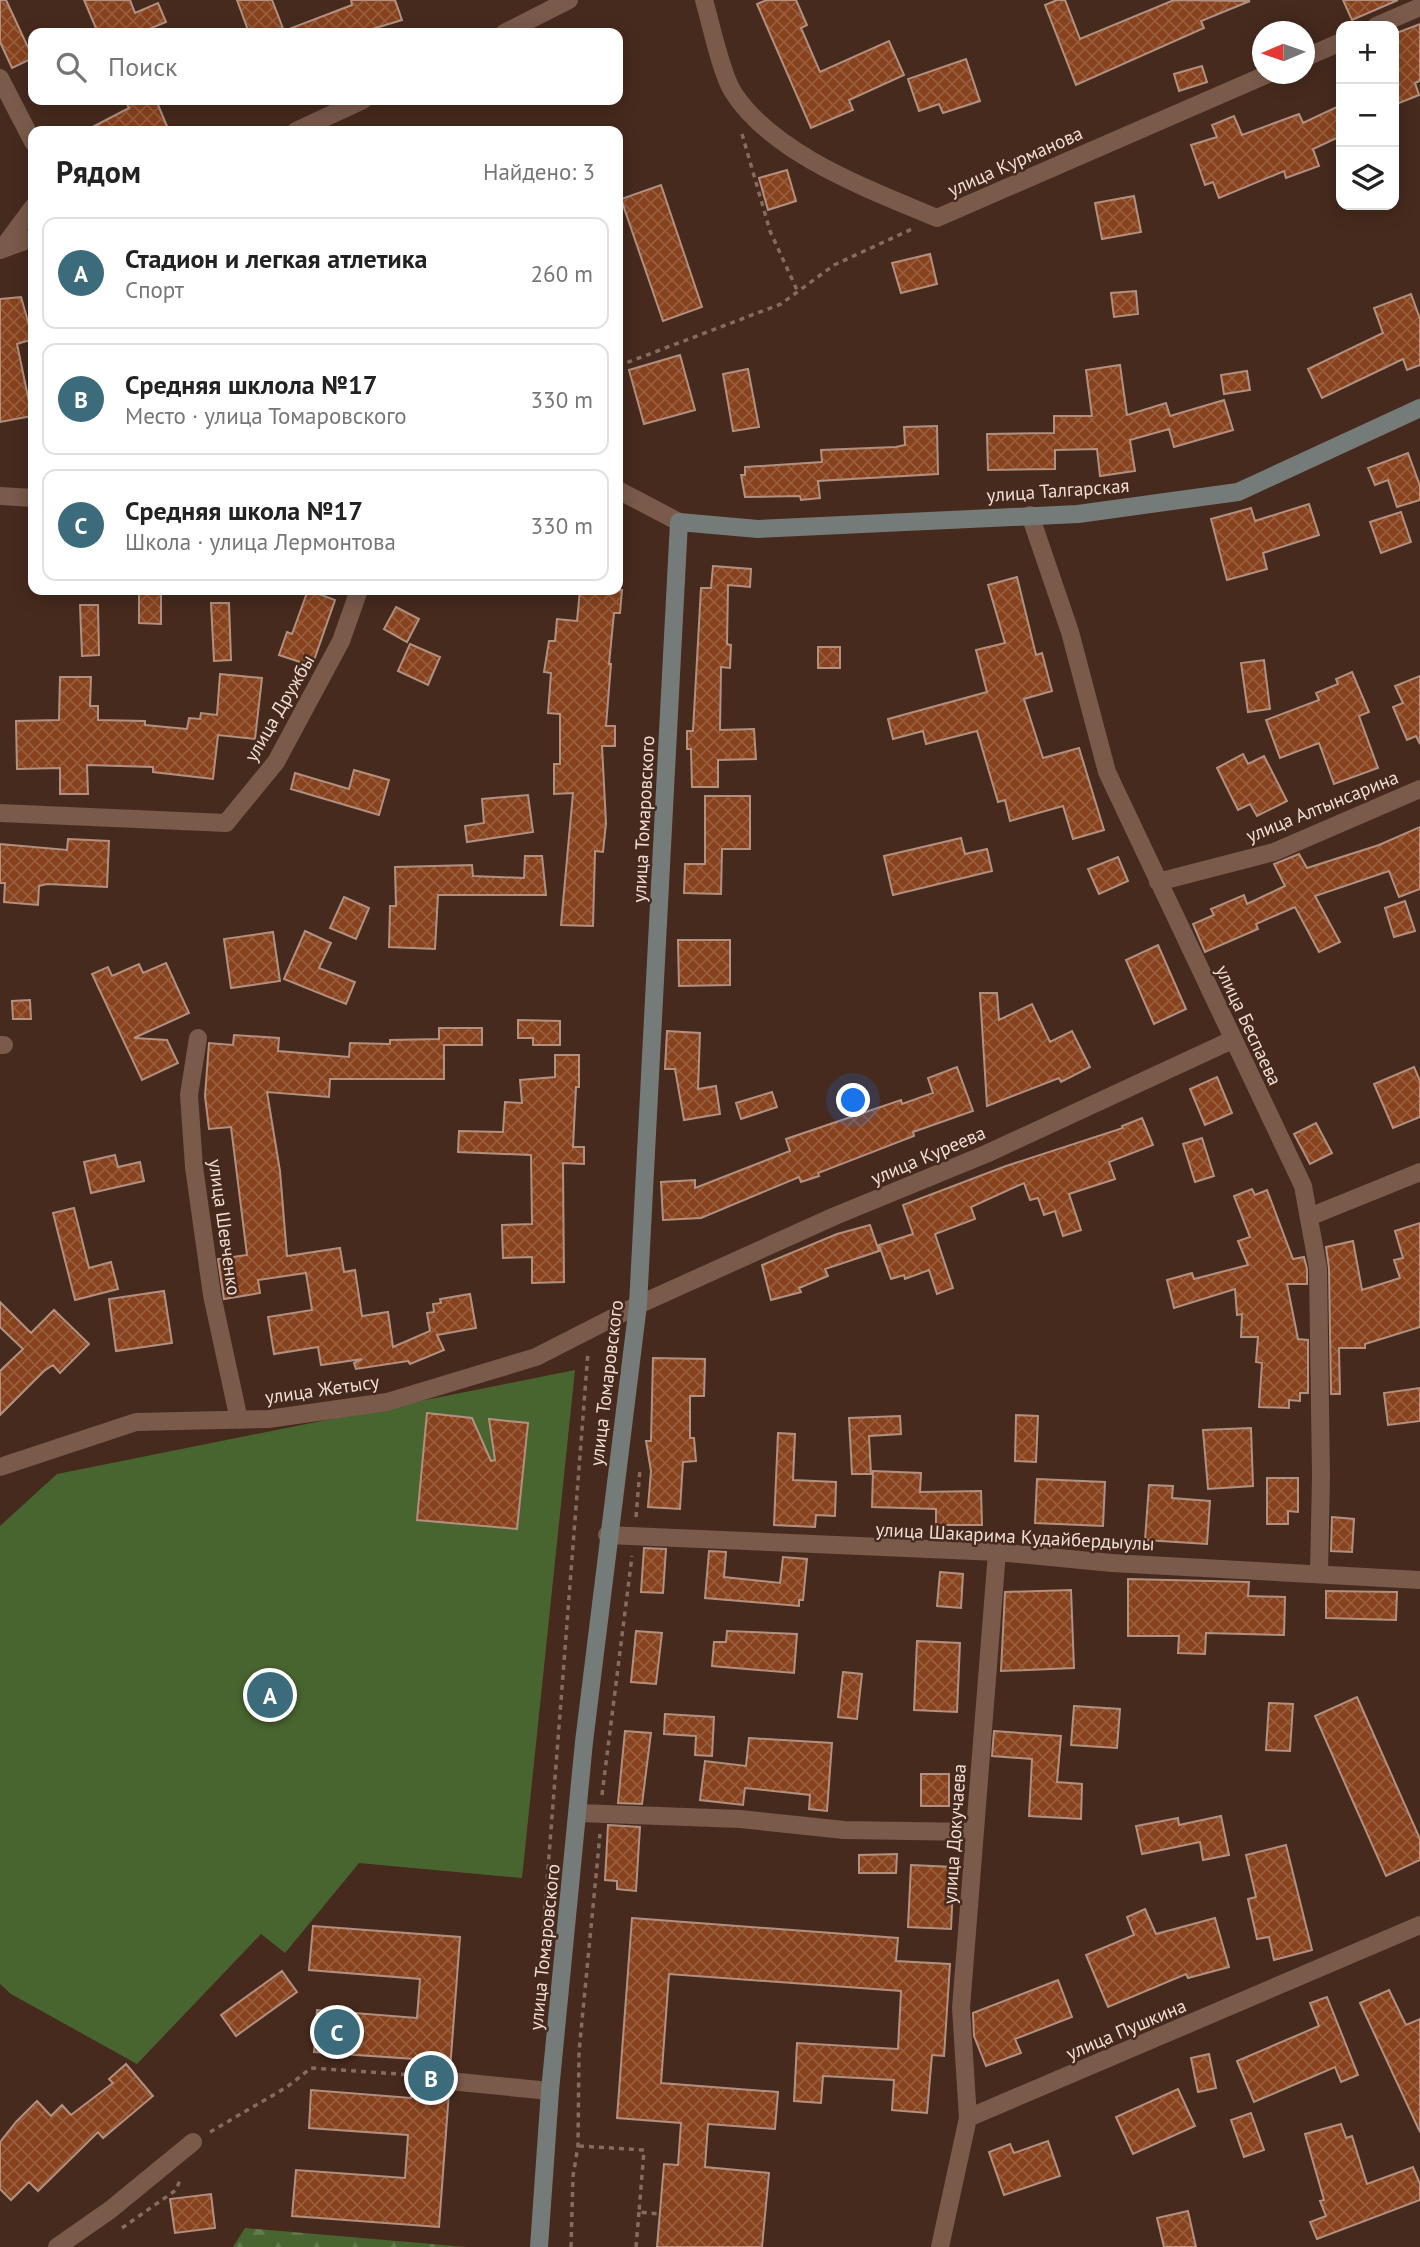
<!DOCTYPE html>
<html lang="ru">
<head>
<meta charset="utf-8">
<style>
	body { margin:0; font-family:"PT Sans",sans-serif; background:#f2f2f2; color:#222 }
	.controls { position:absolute; right:21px; top:21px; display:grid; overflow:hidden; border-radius:14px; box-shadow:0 4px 18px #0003 }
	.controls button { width:63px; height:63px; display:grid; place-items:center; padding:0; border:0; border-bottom:2px solid #e0e0e0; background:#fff; color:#222; font:35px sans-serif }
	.compass { position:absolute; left:1252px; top:21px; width:63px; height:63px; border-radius:50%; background:#fff; box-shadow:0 4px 18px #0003; rotate:268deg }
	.you { position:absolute; left:854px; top:1101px; width:24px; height:24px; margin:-18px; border:5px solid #fff; border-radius:50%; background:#1a73e8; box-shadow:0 0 0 10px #1a73e833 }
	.badge { display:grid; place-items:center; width:46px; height:46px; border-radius:50%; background:#3c6c7b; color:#fff; font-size:23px; font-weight:700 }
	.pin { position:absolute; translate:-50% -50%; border:4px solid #fff; box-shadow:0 2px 7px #0006 }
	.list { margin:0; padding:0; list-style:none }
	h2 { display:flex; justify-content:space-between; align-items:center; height:91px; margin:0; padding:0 28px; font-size:30px }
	h2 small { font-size:23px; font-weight:400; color:#767676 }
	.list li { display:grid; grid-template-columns:46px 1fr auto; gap:21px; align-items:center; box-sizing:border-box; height:112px; margin:0 14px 14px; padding:0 14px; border:2px solid #e0e0e0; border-radius:14px }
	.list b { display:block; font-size:26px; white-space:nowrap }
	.list p { margin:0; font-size:23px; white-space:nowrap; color:#767676 }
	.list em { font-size:23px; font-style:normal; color:#767676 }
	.icon { flex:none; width:38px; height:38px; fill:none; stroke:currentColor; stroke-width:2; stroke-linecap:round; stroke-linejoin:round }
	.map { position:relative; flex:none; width:1420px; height:2247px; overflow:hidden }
	.search { position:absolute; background:#fff; box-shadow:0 4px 18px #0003; left:28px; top:28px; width:595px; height:77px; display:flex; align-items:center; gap:18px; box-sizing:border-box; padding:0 24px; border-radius:14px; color:#767676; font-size:26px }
	.panel { position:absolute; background:#fff; box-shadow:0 4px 18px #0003; left:28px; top:126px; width:595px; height:469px; border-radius:14px }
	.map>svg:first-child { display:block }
	.grass { fill:#49652f }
	.forest { fill:url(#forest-firs) }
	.building { fill:url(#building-cross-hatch); stroke:#b29080; stroke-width:2 }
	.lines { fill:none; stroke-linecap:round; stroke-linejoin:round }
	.path { stroke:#856c61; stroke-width:3.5; stroke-dasharray:5 5; stroke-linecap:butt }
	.street { stroke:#795a4b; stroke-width:18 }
	.secondary { stroke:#757b78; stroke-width:18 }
	.labels { text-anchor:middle; stroke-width:5; stroke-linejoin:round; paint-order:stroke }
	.street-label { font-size:19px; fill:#f0ddd5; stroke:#462a1d }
</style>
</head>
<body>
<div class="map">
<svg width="1420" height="2247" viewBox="0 0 1420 2247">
	<defs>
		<pattern id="forest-firs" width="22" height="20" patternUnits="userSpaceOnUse" patternTransform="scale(1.75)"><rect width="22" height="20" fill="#49652f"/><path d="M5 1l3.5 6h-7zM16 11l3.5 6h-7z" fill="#647b4c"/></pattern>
		<pattern id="building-cross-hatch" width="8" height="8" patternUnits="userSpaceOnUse" patternTransform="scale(1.75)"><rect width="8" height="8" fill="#87421d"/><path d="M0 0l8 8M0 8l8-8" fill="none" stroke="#985d3d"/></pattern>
	</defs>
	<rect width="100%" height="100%" fill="#462a1d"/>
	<path class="grass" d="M575 1370 522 1878 359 1863 285 1953 261 1934 137 2064 11 1994 0 1984V1526L57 1474Z"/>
	<path class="forest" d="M245 2228 467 2247H233Z"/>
	<path class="building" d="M0 0H6L33 58 12 68 0 42Z
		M84 0H130L135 13 158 3 166 22 140 33H98Z
		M237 0H272L284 31 352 5 351 0H395L402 20 359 33H249Z
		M767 0H796L807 25 801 28 820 72 889 41 904 75 849 100 853 110 811 128 757 4Z
		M1057 0H1065L1080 39 1174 0 1250 1 1201 21 1204 28 1076 85 1045 5Z
		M1343 0H1398L1352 20Z
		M1420 24V81L1415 83 1419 95 1394 105V34Z
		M966 59 980 101 943 113 939 104 919 111 908 79Z
		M1202 66 1207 82 1179 91 1174 74Z
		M125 100H156L169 131H85L129 108Z
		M1341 105V136L1313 149 1319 166 1286 178 1284 171 1219 198 1213 182 1205 185 1191 145 1217 137 1212 125 1234 116 1242 135 1299 114 1303 123Z
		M787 170 796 201 768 210 759 178Z
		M661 185 702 307 663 321 621 199Z
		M1134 196 1141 232 1102 239 1095 203Z
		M930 254 937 284 901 293 892 263Z
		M1136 291 1138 314 1114 317 1111 293Z
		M1411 294 1420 319V365L1407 370 1403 359 1322 398 1308 369 1383 333 1374 308Z
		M21 297 33 339 17 344 32 416 0 422V299Z
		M680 355 695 410 644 424 629 370Z
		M1120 365 1127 415 1166 403 1170 416 1224 400 1233 430 1174 447 1169 429 1130 440 1135 471 1100 476 1097 449 1055 450V469L988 470 987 434 1054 433V416H1092L1086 370Z
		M748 369 759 427 733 431 723 374Z
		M1247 371 1250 390 1224 394 1221 375Z
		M937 426 938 474 818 481 820 498 801 500 800 496 745 497 741 475H745V467L822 462 821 450 896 447 905 445 904 427Z
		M1408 453 1420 486V500L1397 507 1388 480 1375 485 1368 468Z
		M1309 504 1319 535 1263 553 1267 569 1227 580 1211 519 1251 508 1255 521Z
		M1401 512 1411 542 1381 553 1370 522Z
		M713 566 751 569 750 587 728 585 727 644 731 645 730 668 721 667 720 730 754 729 756 759 718 760V787H692L691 749H687V731H693L701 588H711Z
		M1017 577 1036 655 1042 653 1052 691 1024 699 1043 758 1079 748 1104 830 1073 839 1063 806 1010 821 1005 800 998 802 977 731 926 744 923 731 893 739 888 719 987 692 976 650 1005 643 988 585Z
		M139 590H161V624L139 623Z
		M308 590 335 600 312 666 279 655 287 632 292 634Z
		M580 590H622L620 613H614L609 664H611L606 726H615V746H602L606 823 603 852 595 851 593 926 561 925 573 793 554 794V764H560V714L548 713 551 673 544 672 549 641H555L557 619 577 621Z
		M211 603H229L231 660 214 661Z
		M80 605H98L99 655 82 656Z
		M396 607 419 619 407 642 384 629Z
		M410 644 440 657 428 685 398 671Z
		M818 647H840V668H818Z
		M1264 660 1270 709 1248 712 1241 663Z
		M1352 672 1369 712 1359 716 1378 768 1334 784 1319 743 1280 758 1266 720 1319 700 1316 693 1338 684 1336 679Z
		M220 674 262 678 255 739 218 735 213 779 153 772V767L87 765 88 794H60V768L17 769 16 721 59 720 60 677H91L90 706H98V720L145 721V725L187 729 189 718 200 719 201 713 217 715Z
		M1420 676V744L1416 736 1407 740 1393 707 1403 703 1395 686Z
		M1243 754 1248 764 1264 756 1287 801 1257 816 1250 804 1238 810 1217 768Z
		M354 770 389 780 379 815 291 789 295 773 349 789Z
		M528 795 533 832 467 842 465 826 484 823 482 799Z
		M705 796H750V849H722L721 894 684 893 685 864H705Z
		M1420 827V889L1399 897 1389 871 1315 896 1340 942 1319 952 1295 907 1256 924 1258 929 1205 952 1193 924 1214 915 1211 909 1244 895 1247 904 1285 886 1274 864 1299 854 1307 868 1379 845Z
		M961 838 965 854 987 849 992 871 893 895 884 856Z
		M68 839 109 841 107 887 47 884 39 886 38 905 4 902 5 883H0V844L67 850Z
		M525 856H542L546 895H438L435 949 389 947 390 906H396L395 867 472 865 473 876 524 878Z
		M1118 857 1128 881 1099 894 1088 869Z
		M344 897 369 908 356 939 330 928Z
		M1405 901 1415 931 1394 937 1385 908Z
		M305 931 331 943 319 968 355 982 346 1004 284 979Z
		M273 932 280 981 231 988 224 939Z
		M678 940H730V985L679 986Z
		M1158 945 1186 1009 1154 1024 1126 960Z
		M166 963 189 1013 134 1038 167 1040 178 1063 142 1080 92 974 108 967 112 976 139 964 143 973Z
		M980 993H997L999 1020 1032 1004 1050 1042 1072 1031 1090 1067 1061 1082 1059 1078 987 1106Z
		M30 1000 31 1019H13L12 1001Z
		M518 1020 560 1021V1045H533V1038H518Z
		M439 1028H482V1045H444V1079H330L329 1097 267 1092 280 1171 287 1256 340 1248 344 1272 355 1270 362 1316 388 1312 393 1347 430 1331 427 1313 434 1312 433 1304 441 1303 440 1299 470 1294 476 1328 437 1335 444 1350 410 1364 408 1361 356 1369 354 1363 362 1359 321 1365 318 1347 274 1354 268 1317 312 1310 306 1273 258 1280 260 1293 224 1299 218 1259 247 1255 231 1127 209 1129 205 1096 209 1043 233 1045 234 1035 279 1038 278 1051 349 1057 350 1043 390 1044V1040L439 1039Z
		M667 1031 700 1033 698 1089 716 1086 720 1114 684 1120 675 1069H665Z
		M555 1055H579V1087H576L573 1147H584V1164L563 1163 564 1282 532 1283V1257L503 1258 502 1225 532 1224 531 1155 458 1152 459 1131 503 1132 505 1102 522 1103 520 1080 555 1077Z
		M957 1067 973 1111 913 1132 914 1136 818 1173 819 1176 801 1182 799 1177 701 1218 663 1220 661 1182 695 1180V1188L790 1151 786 1139 901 1100 902 1104 933 1093 928 1078Z
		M1414 1067 1420 1081V1117L1393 1128 1374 1084Z
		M1217 1077 1232 1113 1205 1125 1190 1089Z
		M772 1092 777 1107 741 1119 736 1103Z
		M1142 1118 1153 1145 1109 1162 1115 1179 1069 1194 1081 1230 1063 1236 1055 1211 1044 1215 1038 1198 1030 1200 1024 1183 971 1207 975 1219 935 1234 953 1288 937 1294 929 1270 905 1279 904 1275 891 1279 879 1245 913 1234 903 1205 1006 1166 1123 1128 1122 1126Z
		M1316 1123 1332 1153 1310 1164 1294 1134Z
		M1202 1138 1214 1176 1195 1182 1183 1144Z
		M115 1155 118 1167 140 1162 144 1181 91 1193 84 1162Z
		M1252 1189 1255 1195 1267 1190 1293 1259 1304 1257 1307 1269V1284H1287L1298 1339 1308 1340V1393H1300V1401L1289 1400V1408L1259 1407 1262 1363 1256 1362 1258 1337H1241L1242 1314 1237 1315 1235 1289 1174 1308 1167 1280 1192 1273 1194 1279 1248 1265 1238 1241 1250 1237 1234 1196Z
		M74 1208 89 1268 111 1262 118 1289 75 1300 53 1213Z
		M1420 1223V1327L1365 1344V1348H1339L1340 1394H1331L1329 1268 1326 1247 1353 1241 1362 1290 1400 1278 1394 1260 1403 1258 1395 1231Z
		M870 1225 879 1251 825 1269 828 1276 799 1288 801 1292 771 1300 762 1265 837 1234Z
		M164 1291 172 1343 116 1351 109 1299Z
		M0 1302 31 1333 54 1310 89 1344 60 1373 53 1365 44 1371 0 1415V1371L23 1349 0 1327Z
		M653 1358 705 1359 704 1396H690V1438H694L696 1461 683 1462 680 1509 648 1507 651 1471 646 1441H651Z
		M1420 1388V1421L1388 1425 1384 1393Z
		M427 1413 472 1418 491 1461 495 1460 489 1419 528 1423 517 1529 417 1520Z
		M1016 1415 1038 1416 1036 1462 1015 1461Z
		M900 1416 901 1434 869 1436 871 1474H852L849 1418Z
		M1251 1428 1253 1486 1208 1489 1203 1430Z
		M778 1433 795 1434 793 1480 836 1482 835 1516 816 1515 815 1527 774 1525Z
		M873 1471 921 1473 920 1492 981 1491 982 1525H936V1509L872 1507Z
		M1267 1478H1298V1512L1288 1511V1524H1267Z
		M1037 1479 1105 1482 1103 1526 1035 1523Z
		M1149 1485 1173 1486 1172 1498 1210 1501 1207 1544 1145 1540Z
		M1332 1517 1354 1519 1352 1552 1331 1551Z
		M644 1548 666 1549 663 1593 641 1592Z
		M709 1551 726 1552 724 1577 780 1583 783 1557 807 1559 803 1600H799V1606L705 1598Z
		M940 1572 963 1574 961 1608 937 1606Z
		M1128 1579 1249 1582 1248 1596 1285 1597 1284 1635 1206 1633 1205 1654 1178 1653 1179 1636H1128Z
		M1071 1590 1074 1668 1001 1671 1005 1592Z
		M1326 1591 1397 1592 1396 1620 1326 1618Z
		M636 1631 662 1633 656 1684 631 1682Z
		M727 1631 797 1634 794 1673 712 1666 714 1642H726Z
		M917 1641 960 1643 957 1712 914 1710Z
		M843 1672 862 1674 857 1719 838 1717Z
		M1357 1697 1420 1839V1860L1386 1876 1315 1716Z
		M1269 1703 1293 1704 1290 1751 1266 1750Z
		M1074 1706 1120 1709 1117 1748 1071 1745Z
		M665 1714 714 1717 712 1756 695 1755 696 1736 664 1734Z
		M625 1731 651 1733 642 1804 618 1803Z
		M994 1731 1061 1736 1057 1782 1082 1784 1081 1819 1029 1816 1032 1759 992 1756Z
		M749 1738 832 1743 827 1811 809 1809 810 1795 745 1788 743 1805 700 1800 705 1761 746 1766Z
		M921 1774H949V1806H921Z
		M1221 1816 1229 1855 1203 1860 1200 1842 1142 1854 1136 1826 1178 1818 1179 1825Z
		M608 1825 640 1827 636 1891 617 1889V1881L605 1880Z
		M1286 1845 1312 1950 1274 1960 1269 1937 1257 1939 1248 1899 1256 1897 1246 1855Z
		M897 1854 896 1873H859V1855Z
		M911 1865 954 1867 951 1929 908 1927Z
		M1145 1909 1156 1934 1215 1918 1229 1967 1188 1978 1186 1974 1108 2007 1086 1955 1134 1935 1127 1917Z
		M632 1918 898 1938 896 1961 950 1964 944 2056 932 2055 927 2113 892 2110 894 2080 823 2076 821 2103 794 2101 797 2043 898 2049 901 1991 669 1974 661 2083 778 2092 775 2129 708 2124 705 2167 769 2173 762 2247H657L664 2164 678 2165 681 2123 617 2118Z
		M313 1926 460 1937 450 2070 440 2074 438 2081 442 2090 449 2092 439 2227 292 2216 296 2170 405 2178 408 2135 309 2128 311 2090 411 2098 414 2059 314 2052 317 2010 417 2018 420 1979 309 1970Z
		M282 1971 297 1992 236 2036 221 2015Z
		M1058 1980 1072 2017 1015 2039 1021 2053 986 2066 974 2036 973 2013Z
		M1389 1990 1406 2025 1420 2019V2132L1360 2003Z
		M1327 1997 1358 2075 1341 2082 1335 2067 1254 2102 1237 2061 1319 2026 1310 2003Z
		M1209 2054 1216 2088 1198 2092 1191 2058Z
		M126 2064 153 2096 103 2138 98 2132 38 2191 29 2182 11 2200 0 2189V2142L16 2122 37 2101 51 2116 62 2105 71 2115 113 2083 109 2079Z
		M1178 2089 1195 2126 1133 2154 1116 2117Z
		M1251 2113 1264 2150 1244 2157 1231 2120Z
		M1341 2124 1346 2138 1352 2136 1367 2184 1413 2167 1420 2184V2200L1317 2239 1310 2222 1326 2216 1320 2201 1324 2200 1305 2134Z
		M1048 2141 1060 2176 1004 2195 989 2152 1010 2144 1014 2153Z
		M211 2194 215 2228 175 2233 170 2199Z
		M1188 2211 1196 2247H1164L1157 2218Z"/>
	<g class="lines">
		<path class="path" d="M742 134 770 231 797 290
			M618 366 781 304 834 265 912 229
			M636 1517 640 1469
			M602 1795 632 1556
			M541 1959 588 1352
			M210 2132 287 2087 311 2068 413 2075
			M579 2146 644 2150 639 2212 660 2214
			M122 2228 176 2190 180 2180
			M571 2247 573 2176 578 2146 579 2052 600 1834
			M636 2247 639 2212"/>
		<path class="street" d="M704 0C711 24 721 73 733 92 773 155 871 190 937 218L1268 74
			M1376 26 1420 7
			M504 33 569 0
			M1304 58 1341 42
			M0 78 33 142
			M296 131 363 100
			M2 249 33 207
			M0 250 33 238
			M618 490 679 522
			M0 496 33 498
			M1030 515 1070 632 1107 772 1303 1186 1318 1268 1321 1476 1319 1573
			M0 813 226 823 276 762 341 641 359 590
			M1158 882 1274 852 1420 789
			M198 1038 189 1095 194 1167 212 1295 239 1420
			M0 1045H4
			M1309 1217 1420 1172
			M0 1467 136 1422 268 1419 387 1402 536 1357 638 1305 835 1216 986 1154 1232 1040
			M607 1535 997 1552 1112 1563 1420 1580
			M579 1813 740 1819 844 1830 974 1832
			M449 2081 550 2091
			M968 2118 961 2008 997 1552
			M57 2247 110 2210 193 2142
			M940 2247 968 2118 1420 1925"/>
		<path class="secondary" d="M539 2247 550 2091 584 1742 638 1305 679 522 758 529 1078 514 1238 492 1420 408"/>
	</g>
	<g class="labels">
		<g class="street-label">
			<text transform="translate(1015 161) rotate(-24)" y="7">улица Курманова</text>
			<text transform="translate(1058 490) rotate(-4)" y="7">улица Талгарская</text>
			<text transform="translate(279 708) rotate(-60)" y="7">улица Дружбы</text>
			<text transform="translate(1322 806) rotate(-22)" y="7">улица Алтынсарина</text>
			<text transform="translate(643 819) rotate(-87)" y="7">улица Томаровского</text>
			<text transform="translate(1249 1025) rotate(65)" y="7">улица Беспаева</text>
			<text transform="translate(928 1155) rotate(-23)" y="7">улица Куреева</text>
			<text transform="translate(225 1227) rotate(82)" y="7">улица Шевченко</text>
			<text transform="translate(606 1383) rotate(-83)" y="7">улица Томаровского</text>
			<text transform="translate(322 1389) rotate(-8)" y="7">улица Жетысу</text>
			<text transform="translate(1015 1536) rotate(3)" y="7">улица Шакарима Кудайбердыулы</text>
			<text transform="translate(954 1834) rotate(-86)" y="7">улица Докучаева</text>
			<text transform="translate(544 1947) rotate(-84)" y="7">улица Томаровского</text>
			<text transform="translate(1126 2029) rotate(-23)" y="7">улица Пушкина</text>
		</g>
	</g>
</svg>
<div class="controls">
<button>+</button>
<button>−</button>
<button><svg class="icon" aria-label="layers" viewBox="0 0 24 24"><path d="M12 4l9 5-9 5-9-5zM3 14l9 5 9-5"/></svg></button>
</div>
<svg class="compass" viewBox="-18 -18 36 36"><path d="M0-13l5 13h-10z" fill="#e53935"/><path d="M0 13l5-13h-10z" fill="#767676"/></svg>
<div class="you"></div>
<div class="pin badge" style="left:270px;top:1695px">A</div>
<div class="pin badge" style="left:431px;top:2078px">B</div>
<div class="pin badge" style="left:337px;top:2032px">C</div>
<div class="search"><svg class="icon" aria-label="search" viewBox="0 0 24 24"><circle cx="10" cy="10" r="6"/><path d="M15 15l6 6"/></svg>Поиск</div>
<section class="panel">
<h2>Рядом<small>Найдено: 3</small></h2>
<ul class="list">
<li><span class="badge">A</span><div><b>Стадион и легкая атлетика</b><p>Спорт</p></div><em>260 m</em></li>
<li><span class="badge">B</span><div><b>Средняя шклола №17</b><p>Место · улица Томаровского</p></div><em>330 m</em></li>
<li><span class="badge">C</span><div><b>Средняя школа №17</b><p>Школа · улица Лермонтова</p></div><em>330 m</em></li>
</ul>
</section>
</div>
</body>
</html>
